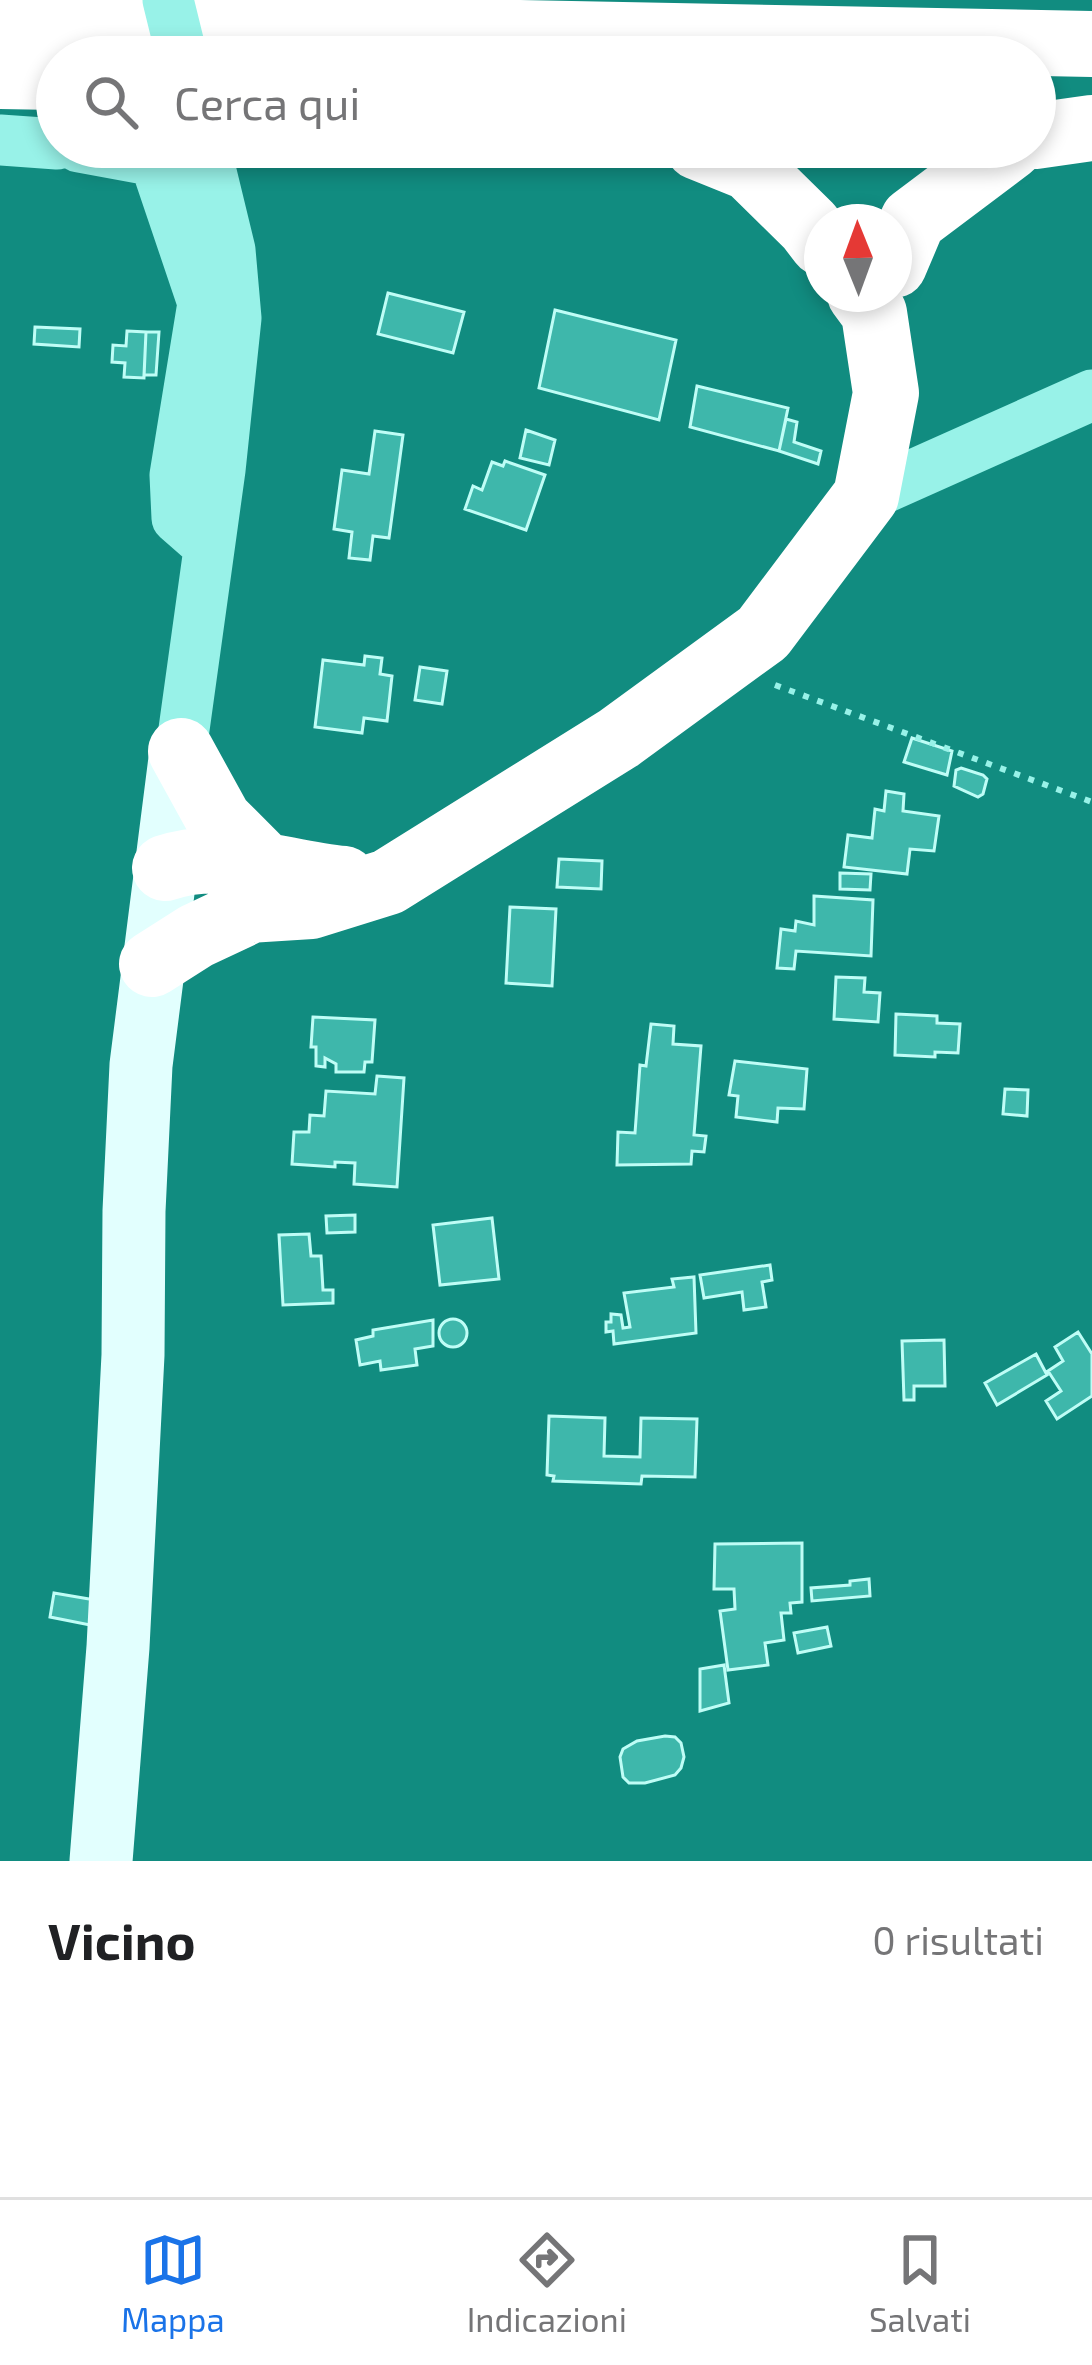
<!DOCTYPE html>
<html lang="it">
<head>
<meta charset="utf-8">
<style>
	body { margin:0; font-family:"Exo 2",sans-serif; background:#f2f2f2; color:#202124 }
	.compass { position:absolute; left:804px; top:204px; width:108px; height:108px; border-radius:50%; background:#fff; box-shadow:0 6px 18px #0003; rotate:359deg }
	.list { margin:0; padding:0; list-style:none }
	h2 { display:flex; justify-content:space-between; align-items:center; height:156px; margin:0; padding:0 48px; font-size:51px }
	h2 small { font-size:39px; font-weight:400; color:#757577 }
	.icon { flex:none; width:66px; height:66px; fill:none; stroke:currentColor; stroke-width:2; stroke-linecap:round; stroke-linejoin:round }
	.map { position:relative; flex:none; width:1092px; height:1861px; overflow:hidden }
	.search { position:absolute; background:#fff; box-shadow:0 6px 18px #0003; left:36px; right:36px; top:36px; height:132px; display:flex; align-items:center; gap:30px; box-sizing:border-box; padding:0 42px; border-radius:66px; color:#757577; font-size:45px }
	.sheet { height:336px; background:#fff }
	nav { display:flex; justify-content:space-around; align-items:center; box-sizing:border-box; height:168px; border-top:3px solid #e0e0e0; background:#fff; font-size:33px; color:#757577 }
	nav a { display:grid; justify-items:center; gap:6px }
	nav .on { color:#1a73e8 }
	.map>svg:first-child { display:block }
	.building { fill:#3eb7ab; stroke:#bffdf6; stroke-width:3 }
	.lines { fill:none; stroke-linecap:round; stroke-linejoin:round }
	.path { stroke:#98f2e8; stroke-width:6; stroke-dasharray:6 9; stroke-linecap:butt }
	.minor { stroke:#98f2e8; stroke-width:51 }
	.major { stroke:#e2fffe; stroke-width:63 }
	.highway { stroke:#fff; stroke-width:66 }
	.minor-bridge { stroke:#98f2e8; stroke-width:51 }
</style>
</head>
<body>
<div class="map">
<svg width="1092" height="1861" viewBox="0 0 1092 1861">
	<rect width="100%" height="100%" fill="#118c80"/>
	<path class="building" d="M388 293 464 312 453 353 378 334Z
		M555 310 676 340 659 420 539 388Z
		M35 327 80 329 79 347 34 344Z
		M127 331 146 332 144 378 124 377 125 363 112 362 113 345 126 346Z
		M146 332H159L156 375H144Z
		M697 386 788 408 779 451 690 427Z
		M786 419 797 422 794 442 821 451 818 464 779 451Z
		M526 430 555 440 549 465 520 458Z
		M375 431 403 435 389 538 373 536 370 560 349 558 352 532 334 529 342 470 369 474Z
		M505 461 545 475 526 530 465 509 473 486 482 490 492 462 503 466Z
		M365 656 382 658 380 674 392 676 387 721 364 718 362 733 315 727 323 660 364 665Z
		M420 667 447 671 442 704 415 700Z
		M912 738 952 751 947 775 904 762Z
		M961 768 983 775 987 779 983 794 978 797 954 786 956 770Z
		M886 791 904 794 903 811 939 816 934 851 910 849 907 874 844 867 848 835 872 838 875 809 884 811Z
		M559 859 602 861 601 889 557 887Z
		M840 873 871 874 870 890 840 889Z
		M814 896 873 900 871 956 796 951 794 969 777 968 781 929 795 931 796 921 814 925Z
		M510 907 556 909 552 986 506 983Z
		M836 977 865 978 864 992 880 993 878 1022 834 1019Z
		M896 1014 937 1016V1023L960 1024 958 1053 935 1052V1057L895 1055Z
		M313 1017 375 1020 372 1062H365L364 1072H336V1064L325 1058V1067L316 1066V1047H311Z
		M651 1024 674 1026 673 1044 701 1046 694 1135 706 1136 704 1152 692 1151 691 1164 617 1165 618 1132 635 1133 640 1065 646 1066Z
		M735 1061 807 1069 804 1109 778 1108 777 1122 736 1117 738 1096 729 1095Z
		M377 1076 404 1078 397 1187 354 1184 355 1163 335 1162V1167L292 1164 294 1132H309L310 1115 324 1116 326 1091 375 1094Z
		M1005 1089 1028 1090 1027 1116 1003 1114Z
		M355 1215V1232L327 1233 326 1216Z
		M492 1218 499 1279 440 1285 433 1225Z
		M309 1234 311 1256H321L323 1290H333V1303L283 1305 279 1235Z
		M770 1265 772 1280 762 1282 766 1307 744 1310 742 1292 704 1298 700 1275Z
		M694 1277 696 1333 614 1344 613 1331 606 1332V1322H611V1314L621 1315 623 1328 630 1327 624 1293 674 1287 672 1279Z
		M439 1333a14 14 0 1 1 28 0a14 14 0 1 1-28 0Z
		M433 1320V1346L415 1349 417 1365 381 1370 380 1361 360 1365 356 1340 373 1336V1330Z
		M1078 1332 1092 1354V1396L1057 1419 1046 1401 1061 1391 1048 1371 1063 1361 1055 1347Z
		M944 1340 945 1386H914V1400H904L902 1341Z
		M1036 1354 1047 1375 997 1405 985 1383Z
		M549 1416 605 1418 604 1456 640 1457 641 1418 697 1419 695 1477 642 1476 641 1484 553 1481 554 1476 547 1475Z
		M802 1543V1602L790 1603 791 1613H781L784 1640 765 1643 768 1665 728 1670 720 1611 735 1609 734 1589H714L715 1544Z
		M869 1579 870 1596 812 1601 811 1588 850 1585V1581Z
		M54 1593 95 1600 90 1625 50 1617Z
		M827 1627 831 1646 798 1653 794 1633Z
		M724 1665 729 1703 700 1711V1669Z
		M665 1736 675 1737 681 1743 684 1757 681 1768 675 1775 645 1783H629L623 1777 620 1757 623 1749 637 1741Z"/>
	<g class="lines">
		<path class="path" d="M775 685 1092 802"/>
		<path class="minor" d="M0 140 57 144
			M79 147 155 161 203 303 175 475 177 518 209 546
			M866 496 1092 395
			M181 751 220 470 236 318 230 250 205 147"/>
		<path class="major" d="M101 1861 118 1647 133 1355 134 1211 141 1065 181 751"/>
		<path class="highway" d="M0 23 1092 44
			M0 76 57 77
			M1035 136 1092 128
			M698 147 750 168 809 226 822 243
			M894 265 913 220 1010 147
			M181 751 219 820 264 865
			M165 868C225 847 284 874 344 879
			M152 964 196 936 251 910 311 906 388 882 619 738 763 633 866 496 886 393 874 313 860 294"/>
		<path class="minor-bridge" d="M168 0 182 57"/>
	</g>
</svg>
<svg class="compass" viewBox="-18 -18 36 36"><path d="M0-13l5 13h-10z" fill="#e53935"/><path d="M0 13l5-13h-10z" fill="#757577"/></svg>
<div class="search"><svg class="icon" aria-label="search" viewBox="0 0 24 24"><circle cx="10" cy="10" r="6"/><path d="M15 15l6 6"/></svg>Cerca qui</div>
</div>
<section class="sheet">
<h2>Vicino<small>0 risultati</small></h2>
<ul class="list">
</ul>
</section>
<nav>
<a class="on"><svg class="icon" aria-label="map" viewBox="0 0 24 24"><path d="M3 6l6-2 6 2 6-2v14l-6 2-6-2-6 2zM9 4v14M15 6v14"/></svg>Mappa</a>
<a><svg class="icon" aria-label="directions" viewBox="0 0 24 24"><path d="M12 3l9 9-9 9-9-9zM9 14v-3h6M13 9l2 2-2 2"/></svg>Indicazioni</a>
<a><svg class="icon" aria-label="saved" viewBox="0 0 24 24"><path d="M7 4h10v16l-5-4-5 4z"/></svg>Salvati</a>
</nav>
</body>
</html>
